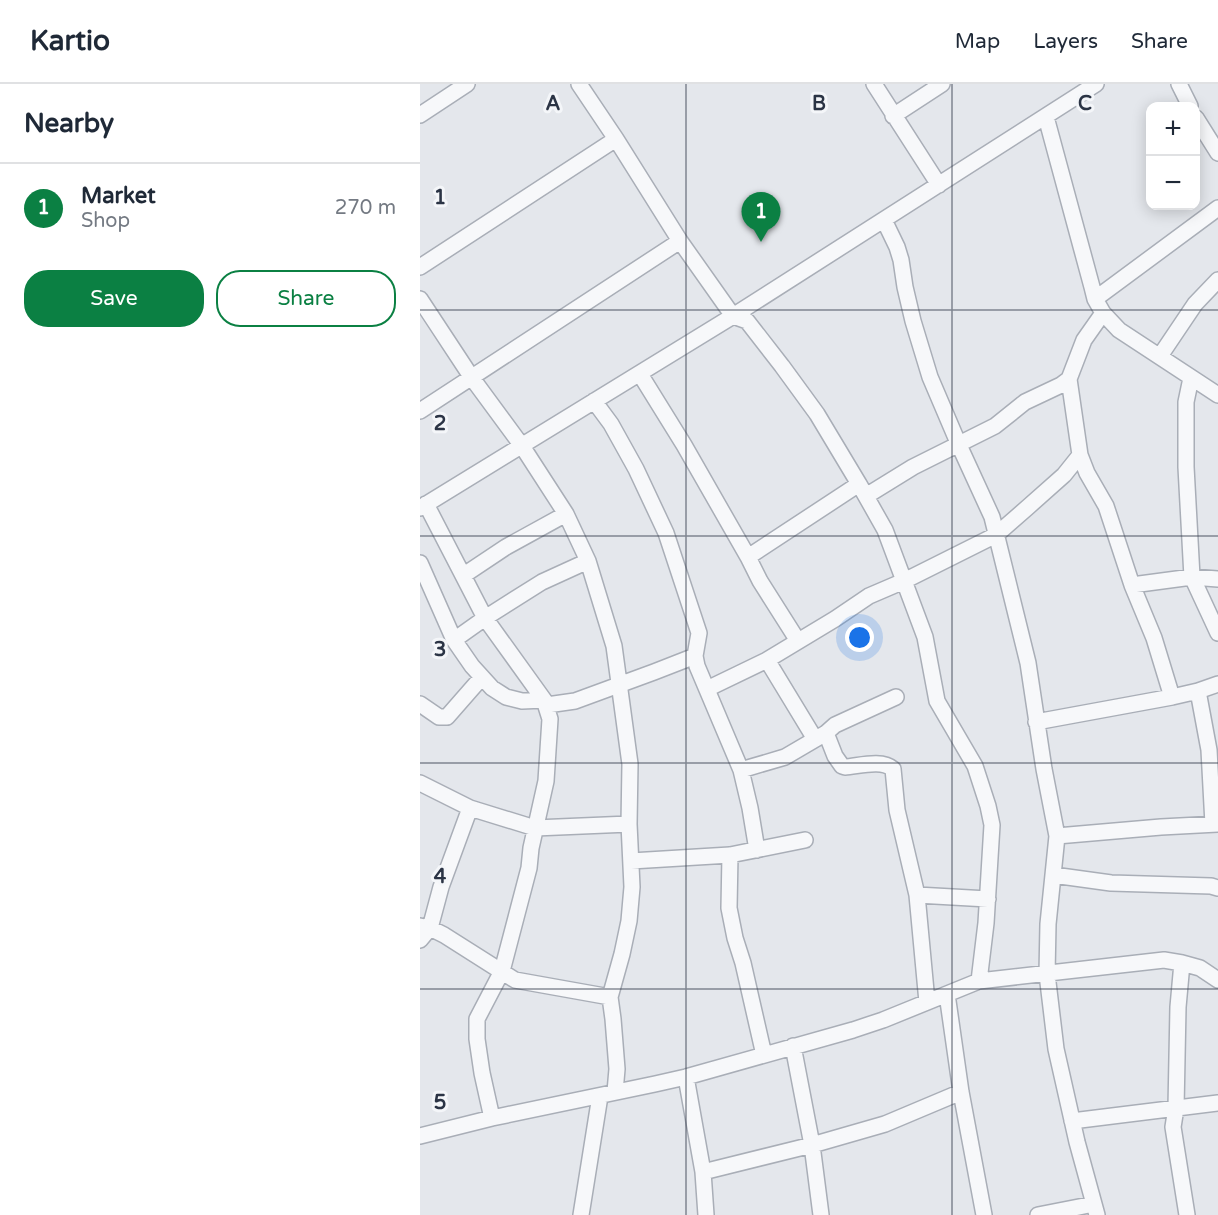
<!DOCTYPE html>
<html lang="en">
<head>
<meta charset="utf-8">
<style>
	body { margin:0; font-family:"Varela Round",sans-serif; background:#f6f6f7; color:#1f2937 }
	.controls { position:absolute; right:18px; top:18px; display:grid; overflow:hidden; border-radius:12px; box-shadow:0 3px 15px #0003 }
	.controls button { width:54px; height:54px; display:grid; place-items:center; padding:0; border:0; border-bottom:2px solid #e0e1e3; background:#fff; color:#1f2937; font:30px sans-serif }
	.you { position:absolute; left:440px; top:554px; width:21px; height:21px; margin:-15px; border:4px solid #fff; border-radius:50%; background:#1a73e8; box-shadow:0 0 0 9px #1a73e833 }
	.badge { display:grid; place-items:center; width:39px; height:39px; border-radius:50%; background:#0b8043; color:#fff; font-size:20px; font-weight:700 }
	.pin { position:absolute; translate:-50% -50px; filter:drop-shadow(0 2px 3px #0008) }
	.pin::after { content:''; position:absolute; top:32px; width:21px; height:18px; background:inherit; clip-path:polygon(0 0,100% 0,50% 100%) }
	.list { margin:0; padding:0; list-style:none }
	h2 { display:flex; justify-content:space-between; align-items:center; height:78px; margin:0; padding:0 24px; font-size:26px }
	h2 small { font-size:20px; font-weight:400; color:#747a83 }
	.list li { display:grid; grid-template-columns:39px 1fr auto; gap:18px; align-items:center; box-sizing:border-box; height:90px; padding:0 24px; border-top:2px solid #e0e1e3 }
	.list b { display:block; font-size:22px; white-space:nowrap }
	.list p { margin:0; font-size:20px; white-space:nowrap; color:#747a83 }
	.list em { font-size:20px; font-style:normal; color:#747a83 }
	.actions { display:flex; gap:12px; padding:18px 24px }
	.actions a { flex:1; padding:14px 0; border:2px solid #0b8043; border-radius:24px; text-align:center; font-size:21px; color:#0b8043 }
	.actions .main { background:#0b8043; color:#fff }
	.map { position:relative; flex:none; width:798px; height:1131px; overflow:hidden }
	header { display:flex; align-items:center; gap:36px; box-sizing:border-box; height:84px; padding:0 30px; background:#fff; border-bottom:2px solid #e0e1e3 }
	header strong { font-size:28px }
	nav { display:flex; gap:33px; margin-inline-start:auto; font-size:21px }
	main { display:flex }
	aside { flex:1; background:#fff }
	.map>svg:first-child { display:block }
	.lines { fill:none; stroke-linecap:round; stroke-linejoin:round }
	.minor-casing { stroke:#a9aeb7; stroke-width:18 }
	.minor { stroke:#f7f8fa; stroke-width:15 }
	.grid { fill:none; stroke:#2b3445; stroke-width:1.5; stroke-opacity:0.55 }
	.grid-label { font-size:20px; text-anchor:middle; font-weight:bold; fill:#2b3445; stroke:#f4f6f9; stroke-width:6; stroke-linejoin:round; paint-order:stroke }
</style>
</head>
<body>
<header>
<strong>Kartio</strong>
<nav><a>Map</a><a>Layers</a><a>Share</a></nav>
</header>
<main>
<aside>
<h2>Nearby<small></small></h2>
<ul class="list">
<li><span class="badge">1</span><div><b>Market</b><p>Shop</p></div><em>270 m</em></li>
</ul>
<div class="actions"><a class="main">Save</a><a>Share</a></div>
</aside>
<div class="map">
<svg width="798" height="1131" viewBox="0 0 798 1131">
	<rect width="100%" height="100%" fill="#e4e7ec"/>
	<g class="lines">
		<defs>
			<path id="minor" d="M159 0 196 55 260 157 313 232 327 237 362 282 397 330 439 400 465 446 505 553 517 617 555 682 568 722 572 741 566 839 559 897
				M454 0 519 101
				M759 0 770 22
				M0 31 47 0
				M473 32 522 0
				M626 33 672 203 675 215 683 229 699 246 798 311
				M776 34 798 69
				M464 136 477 163 481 176 485 203 493 237 510 293 539 361 572 433 608 579 624 685 637 752 628 840 627 890 636 965 657 1058 677 1131
				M0 183 196 55
				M0 215 52 294 102 362 146 430 168 477 194 562 210 680 209 740 212 803 209 837 202 870 190 913 193 935 197 985 195 1008
				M675 215 798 124
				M740 272 775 220 798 196
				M220 290 264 361 328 473 340 497 378 557
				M771 294 766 318V383L772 493 798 549
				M649 295 660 371 667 389 686 422 712 501 734 554 752 613
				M174 317 191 340 216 385 246 449 279 549 275 572 277 582 321 686 330 724 337 766
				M0 327 260 157
				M446 412 493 383 575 342 605 318 641 301 649 295 664 256 683 229
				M6 420 65 534 124 616 130 635 126 697 111 764 109 784 82 887 57 935V955L62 989 72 1034
				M0 424 313 232 676 0
				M328 473 439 400
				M0 479 34 556 52 582 72 604 86 613 102 617 124 616
				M44 491 86 463 146 430
				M712 501 772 493 798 495
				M34 556 65 534 122 498 168 477
				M347 576 395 655
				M287 605 347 576 415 535 449 512 484 497 576 451 608 423 644 391 660 371
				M778 607 789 666 793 740
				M0 620 19 633H27L62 593
				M127 621 155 617 234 588 275 572
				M616 638 752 613 778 607 798 600
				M406 649 415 672 422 682 425 683C439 682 462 675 473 685L477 726 497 811 507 918
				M321 686 365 673 406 649 415 641 476 613
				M0 699 50 724 115 744 209 740
				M637 752 741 743 798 740
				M310 771 309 824 315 854 323 879 344 971
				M211 777 310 771 385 756
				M633 791 691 799 791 802 798 804
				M497 811 568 815
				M0 842 10 844 24 851 95 896 190 913
				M0 856 10 844 21 803 50 724
				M762 879 758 923 756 1024 753 1043 767 1131
				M527 910 541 1008 564 1131
				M373 962 392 1061 401 1131
				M266 993 283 1088 286 1131
				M652 1037 798 1019
				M0 1052 72 1034 235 1000 266 993 433 946 463 936 559 897 744 876 762 879 780 884 798 896
				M283 1088 392 1061 465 1040 541 1008
				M161 1131 180 1012
				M618 1131 674 1120"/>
		</defs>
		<use href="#minor" class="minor-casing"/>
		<use href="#minor" class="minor"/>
	</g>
	<path class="grid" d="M266 0V1131M532 0V1131M0 226H798M0 452H798M0 679H798M0 905H798"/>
	<g class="grid-label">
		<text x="133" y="26">A</text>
		<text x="399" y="26">B</text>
		<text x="665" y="26">C</text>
		<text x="20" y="120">1</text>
		<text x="20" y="346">2</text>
		<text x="20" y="572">3</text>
		<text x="20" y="799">4</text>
		<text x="20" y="1025">5</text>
	</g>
</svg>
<div class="controls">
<button>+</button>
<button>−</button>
</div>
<div class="you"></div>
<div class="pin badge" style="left:341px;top:158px">1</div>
</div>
</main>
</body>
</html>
